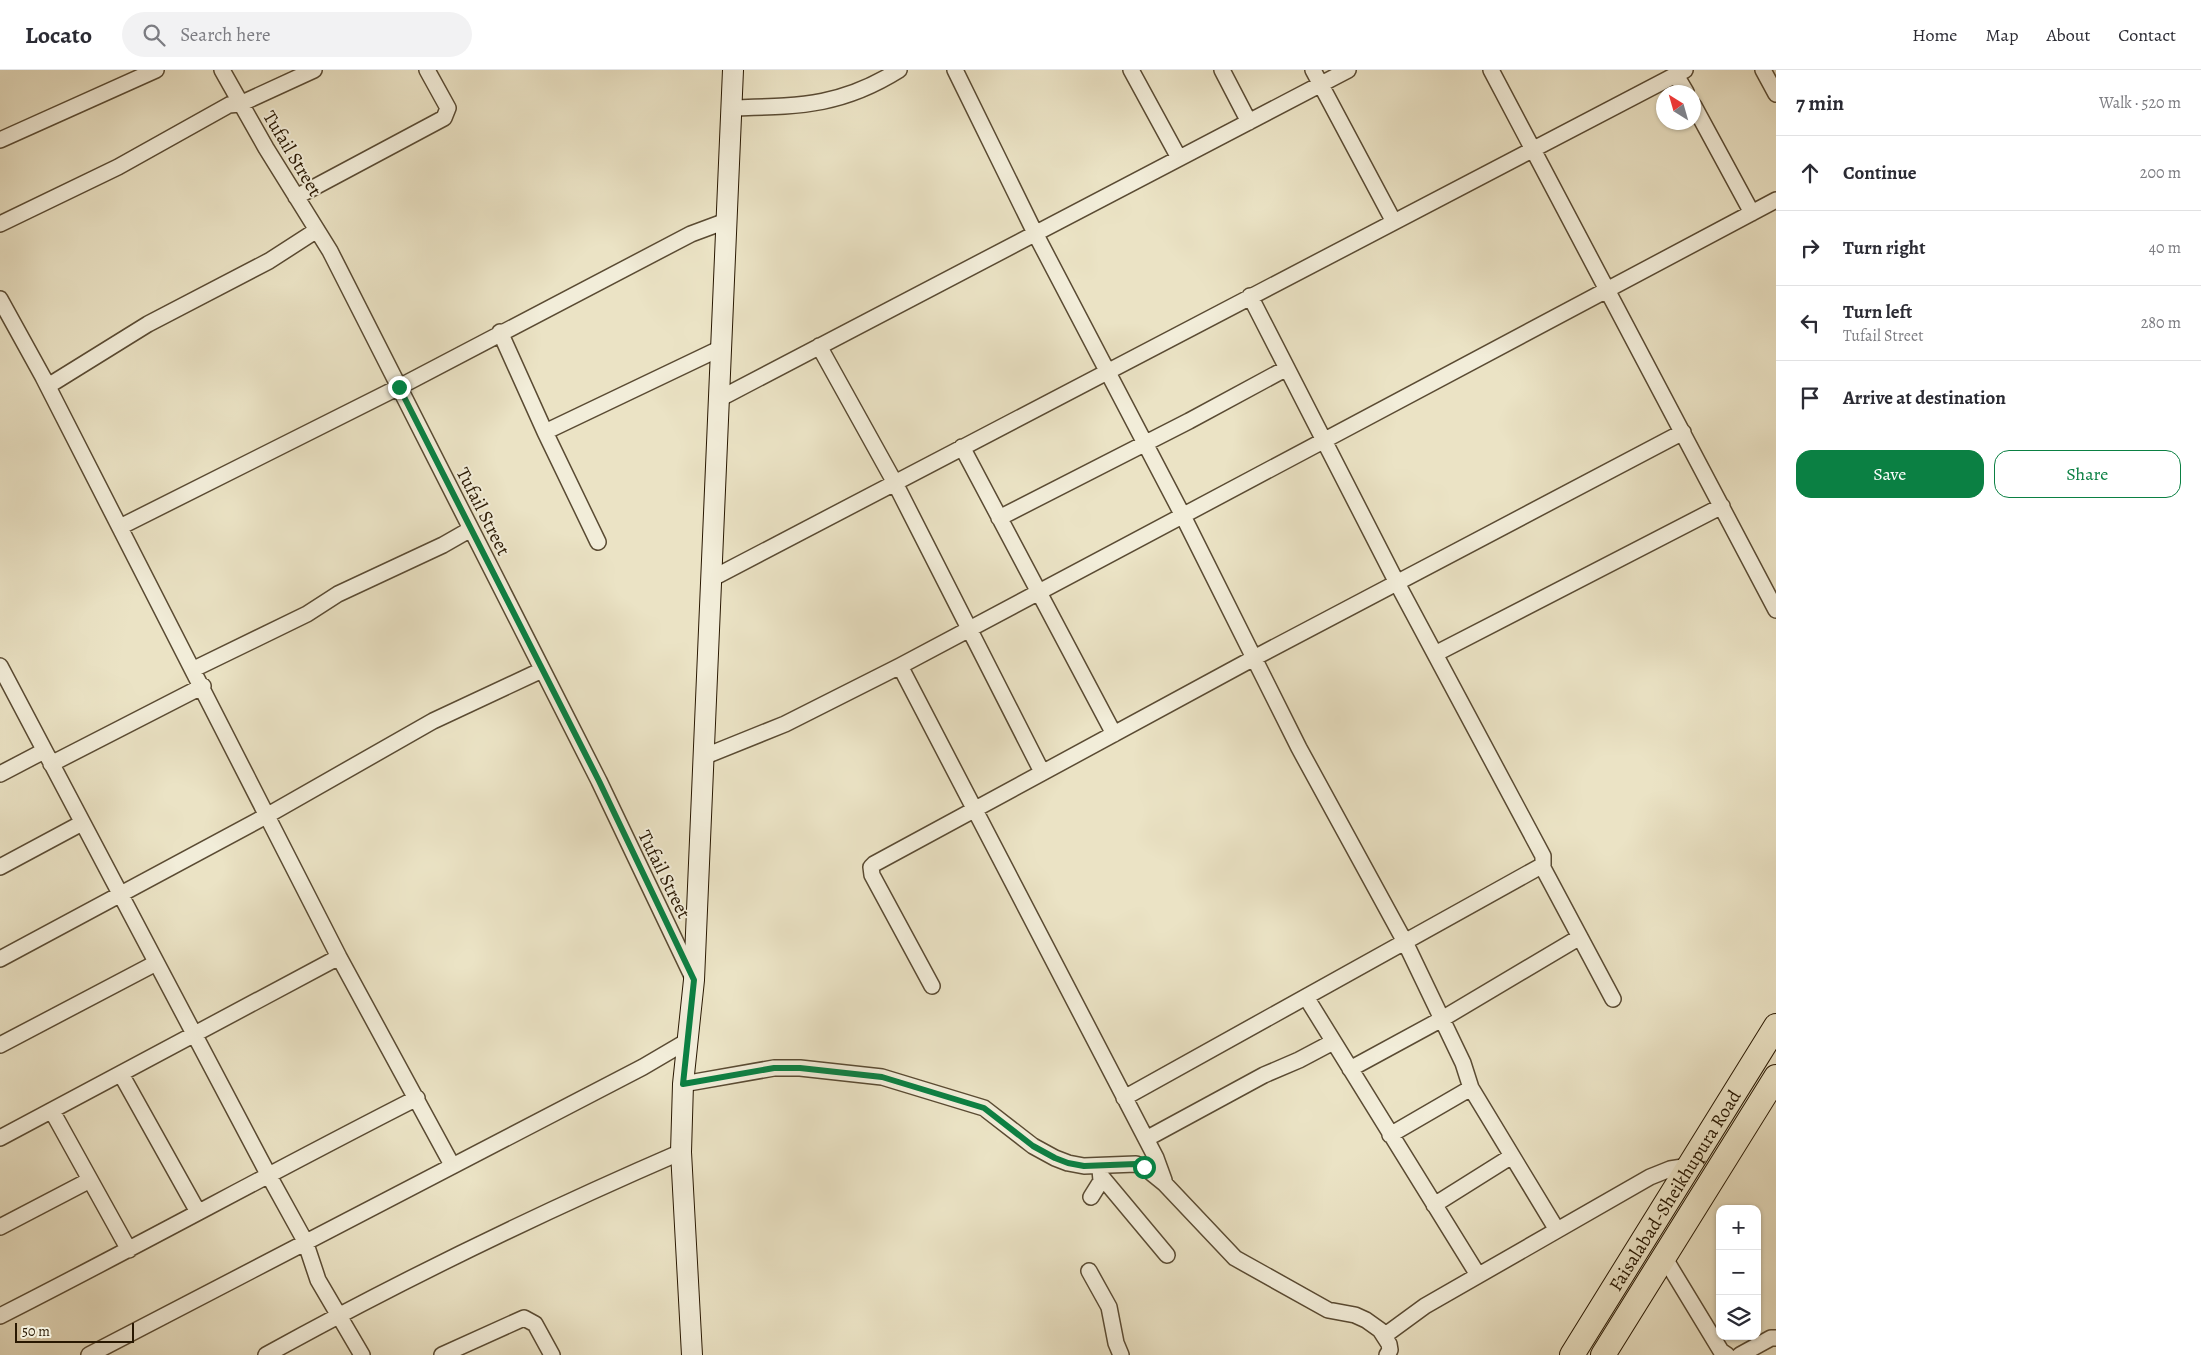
<!DOCTYPE html>
<html lang="en">
<head>
<meta charset="utf-8">
<style>
	body { margin:0; font-family:Alegreya,serif; background:#f2f2f3; color:#2b2b33 }
	.controls { position:absolute; right:15px; bottom:15px; display:grid; overflow:hidden; border-radius:10px; box-shadow:0 1px 4px #0004 }
	.controls button { width:45px; height:45px; display:grid; place-items:center; padding:0; border:0; border-bottom:1px solid #e1e1e2; background:#fff; color:#2b2b33; font:25px sans-serif }
	.compass { position:absolute; left:1656px; top:15px; width:45px; height:45px; border-radius:50%; background:#fff; box-shadow:0 1px 4px #0004; rotate:323deg }
	.scale { position:absolute; left:15px; bottom:12px; width:119px; box-sizing:border-box; padding-left:5px; border:2px solid #291802; border-top:0; font-size:14px; line-height:18px; white-space:nowrap; color:#291802; -webkit-text-stroke:4px #f2edd9; paint-order:stroke }
	.stop { position:absolute; width:15px; height:15px; margin:-11px; border:4px solid #0b8043; border-radius:50%; background:#fff }
	.stop.end { background:#0b8043; border-color:#fff; box-shadow:0 1px 5px #0008 }
	.list { margin:0; padding:0; list-style:none }
	h2 { display:flex; justify-content:space-between; align-items:center; height:65px; margin:0; padding:0 20px; font-size:21px }
	h2 small { font-size:16px; font-weight:400; color:#7c7c81 }
	.list li { display:grid; grid-template-columns:32px 1fr auto; gap:15px; align-items:center; box-sizing:border-box; height:75px; padding:0 20px; border-top:1px solid #e1e1e2 }
	.list b { display:block; font-size:19px; white-space:nowrap }
	.list p { margin:0; font-size:16px; white-space:nowrap; color:#7c7c81 }
	.list em { font-size:16px; font-style:normal; color:#7c7c81 }
	.actions { display:flex; gap:10px; padding:15px 20px }
	.actions a { flex:1; padding:11px 0; border:1px solid #0b8043; border-radius:15px; text-align:center; font-size:18px; color:#0b8043 }
	.actions .main { background:#0b8043; color:#fff }
	.icon { flex:none; width:28px; height:28px; fill:none; stroke:currentColor; stroke-width:2; stroke-linecap:round; stroke-linejoin:round }
	.map { position:relative; flex:none; width:1776px; height:1285px; overflow:hidden }
	header { display:flex; align-items:center; gap:30px; box-sizing:border-box; height:70px; padding:0 25px; background:#fff; border-bottom:1px solid #e1e1e2 }
	header strong { font-size:24px }
	nav { display:flex; gap:28px; margin-inline-start:auto; font-size:18px }
	.search { width:350px; height:45px; background:#f2f2f3; display:flex; align-items:center; gap:12px; box-sizing:border-box; padding:0 18px; border-radius:28px; color:#7c7c81; font-size:19px }
	main { display:flex }
	aside { flex:1; background:#fff }
	.map>svg:first-child { display:block }
	.lines { fill:none; stroke-linecap:round; stroke-linejoin:round }
	.minor-casing { stroke:#5a4b33; stroke-width:18 }
	.secondary-casing { stroke:#291802; stroke-width:22 }
	.trunk-casing { stroke:#291802; stroke-width:26 }
	.minor { stroke:#f2edd9; stroke-width:15 }
	.secondary { stroke:#f2edd9; stroke-width:20 }
	.trunk { stroke:#ebe3c5; stroke-width:24 }
	.route { stroke:#0b8043; stroke-width:6 }
	.labels { text-anchor:middle; stroke-width:4; stroke-linejoin:round; paint-order:stroke }
	.street-label { font-size:19px; fill:#291802; stroke:#f2edd9 }
</style>
</head>
<body>
<header>
<strong>Locato</strong>
<div class="search"><svg class="icon" aria-label="search" viewBox="0 0 24 24"><circle cx="10" cy="10" r="6"/><path d="M15 15l6 6"/></svg>Search here</div>
<nav><a>Home</a><a>Map</a><a>About</a><a>Contact</a></nav>
</header>
<main>
<div class="map">
<svg width="1776" height="1285" viewBox="0 0 1776 1285">
	<rect width="100%" height="100%" fill="#ebe3c5"/>
	<filter id="stains"><feTurbulence type="fractalNoise" baseFrequency=".004" numOctaves="4"/><feColorMatrix values="0 0 0 0 .2 0 0 0 0 .09 0 0 0 0 .02 0 0 0 .5 -.17"/></filter>
	<radialGradient id="worn" r=".72"><stop offset=".6" stop-color="#630" stop-opacity="0"/><stop offset="1" stop-color="#630" stop-opacity=".3"/></radialGradient>
	<g class="lines">
		<defs>
			<path id="minor" d="M222 0 266 78 330 181 599 711 693 908
				M955 0 1035 163 1182 444 1299 678 1405 872 1463 993 1471 1018 1557 1160
				M1131 0 1179 88
				M1222 0 1249 52
				M1313 0 1394 152
				M1491 0 1776 540
				M1763 0 1776 24
				M1676 5 1686 22
				M1694 36 1752 143
				M731 38C798 36 840 37 899 0
				M0 70 156 0
				M296 127 444 48 448 38 427 0
				M0 154 118 97 229 35 240 34 314 0
				M0 229 43 307 339 887 452 1095
				M500 262 545 362 598 472
				M819 276 895 413 1042 702
				M48 316 148 254 269 191 317 160
				M719 329 1348 0
				M545 362 721 278
				M962 377 1114 664
				M999 448 1189 351 1287 298
				M120 457 399 317 691 164 726 151
				M711 509 1685 0
				M1435 584 1722 436
				M0 596 268 1104 305 1171 318 1210 362 1285
				M900 596 1156 1088 1164 1110
				M194 599 307 544 338 524 443 475 471 459
				M703 687 785 654 900 596 1776 130
				M51 694 203 616
				M0 704 44 681
				M1542 796 1613 929
				M0 797 82 753
				M0 889 268 745 433 651 542 600
				M932 916 872 805 871 797 874 794 1254 588 1683 362
				M1306 927 1478 1205
				M0 975 156 893
				M1350 999 1442 949 1580 867
				M121 1004 198 1142
				M683 1014 774 998H800L882 1007 984 1038 1033 1076 1055 1088 1068 1093 1084 1096 1136 1094 1144 1097 1165 1114 1235 1188 1328 1240 1355 1245 1366 1250 1380 1260 1389 1274 1390 1280 1387 1285
				M1124 1028 1543 795V786L1397 513 1250 226
				M52 1041 129 1180
				M1390 1065 1471 1018
				M0 1068 339 887
				M1146 1069 1264 1005 1299 990 1333 972
				M1101 1106 1167 1185
				M1091 1127 1101 1111 1100 1099
				M1434 1135 1512 1086
				M0 1157 90 1110
				M1664 1187 1721 1281 1727 1285
				M1089 1201 1109 1237 1116 1273 1121 1285
				M0 1246C140 1175 277 1099 417 1028
				M1384 1266 1425 1236 1650 1107 1670 1099 1689 1096
				M89 1285 643 997 689 970
				M266 1285C400 1211 540 1143 681 1082
				M442 1285 524 1248 535 1254 552 1285
				M1740 1285 1771 1268H1776"/>
			<path id="secondary" d="M692 1285 681 1082 683 1014 694 910 733 0"/>
			<g id="trunk">
				<path id="s1" d="M1572 1285 1776 956"/>
				<path d="M1603 1285 1776 1007"/>
			</g>
		</defs>
		<use href="#minor" class="minor-casing"/>
		<use href="#secondary" class="secondary-casing"/>
		<use href="#trunk" class="trunk-casing"/>
		<use href="#minor" class="minor"/>
		<use href="#secondary" class="secondary"/>
		<use href="#trunk" class="trunk"/>
	</g>
	<g class="lines">
		<path class="route" d="M399 317 599 711 694 910 683 1014 774 998H800L882 1007 984 1038 1033 1076 1055 1088 1068 1093 1084 1096 1136 1094 1144 1097"/>
	</g>
	<g class="labels">
		<g class="street-label">
			<text transform="translate(293 83) rotate(59)" y="7">Tufail Street</text>
			<text transform="translate(484 441) rotate(63)" y="7">Tufail Street</text>
			<text transform="translate(665 804) rotate(64)" y="7">Tufail Street</text>
			<text dy="7" stroke="none"><textPath href="#s1" startOffset="194">Faisalabad-Sheikhupura Road</textPath></text>
		</g>
	</g>
	<rect width="100%" height="100%" filter="url(#stains)"/>
	<rect width="100%" height="100%" fill="url(#worn)"/>
</svg>
<div class="controls">
<button>+</button>
<button>−</button>
<button><svg class="icon" aria-label="layers" viewBox="0 0 24 24"><path d="M12 4l9 5-9 5-9-5zM3 14l9 5 9-5"/></svg></button>
</div>
<svg class="compass" viewBox="-18 -18 36 36"><path d="M0-13l5 13h-10z" fill="#e53935"/><path d="M0 13l5-13h-10z" fill="#7c7c81"/></svg>
<div class="scale">50 m</div>
<div class="stop" style="left:1144px;top:1097px"></div>
<div class="stop end" style="left:399px;top:317px"></div>
</div>
<aside>
<h2>7 min<small>Walk · 520 m</small></h2>
<ul class="list">
<li><svg class="icon" aria-label="ahead" viewBox="0 0 24 24"><path d="M12 20V5M6 11l6-6 6 6"/></svg><div><b>Continue</b></div><em>200 m</em></li>
<li><svg class="icon" aria-label="right" viewBox="0 0 24 24"><path d="M7 20v-9h11M14 6l5 5-5 5"/></svg><div><b>Turn right</b></div><em>40 m</em></li>
<li><svg class="icon" aria-label="left" viewBox="0 0 24 24"><path d="M17 20v-9H6M10 6l-5 5 5 5"/></svg><div><b>Turn left</b><p>Tufail Street</p></div><em>280 m</em></li>
<li><svg class="icon" aria-label="arrive" viewBox="0 0 24 24"><path d="M6 21V4h12l-3 4 3 4H6"/></svg><div><b>Arrive at destination</b></div></li>
</ul>
<div class="actions"><a class="main">Save</a><a>Share</a></div>
</aside>
</main>
</body>
</html>
